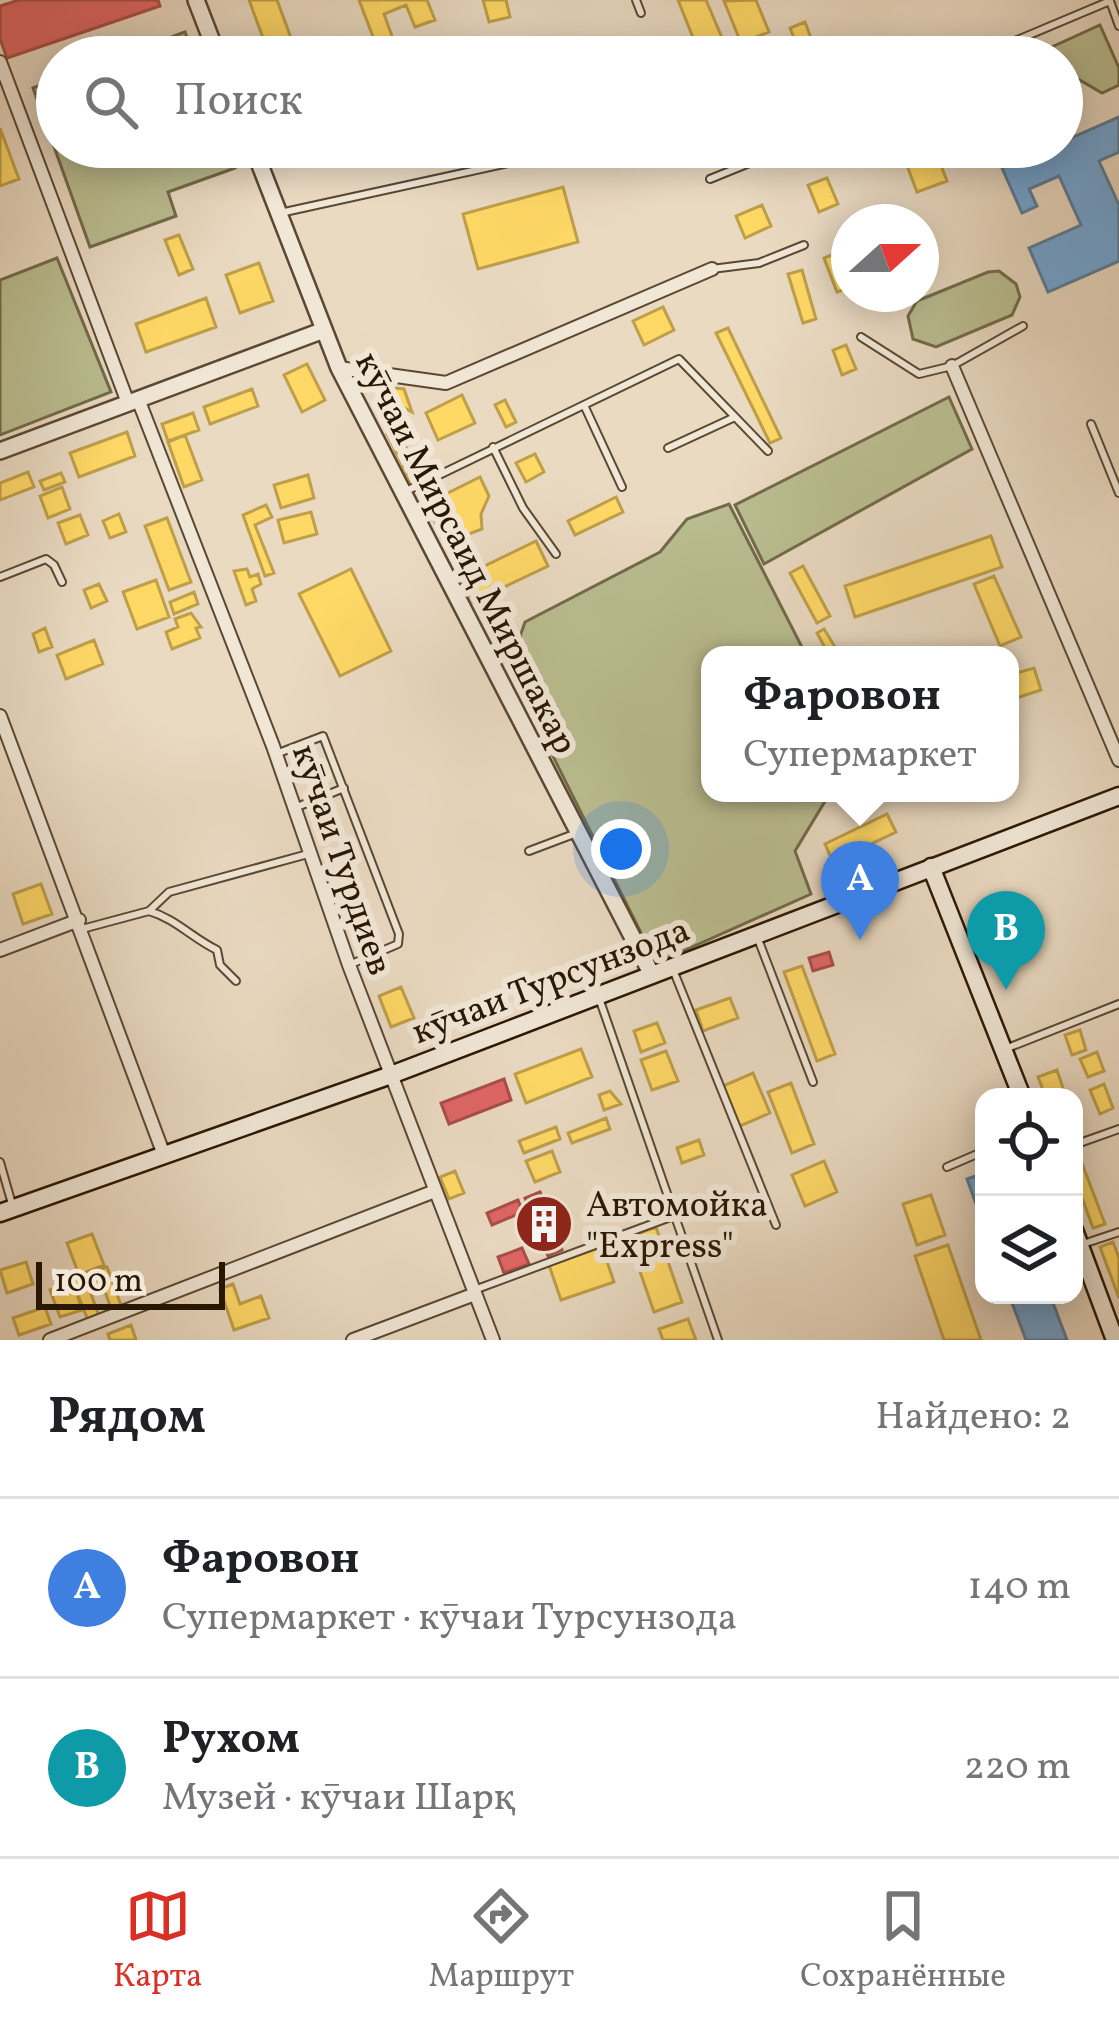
<!DOCTYPE html>
<html lang="ru">
<head>
<meta charset="utf-8">
<style>
	body { margin:0; font-family:Vollkorn,serif; background:#f6f6f6; color:#202124 }
	.controls { position:absolute; right:36px; bottom:36px; display:grid; overflow:hidden; border-radius:24px; box-shadow:0 6px 30px #0003 }
	.controls button { width:108px; height:108px; display:grid; place-items:center; padding:0; border:0; border-bottom:3px solid #e0e0e0; background:#fff; color:#202124; font:60px sans-serif }
	.compass { position:absolute; left:831px; top:204px; width:108px; height:108px; border-radius:50%; background:#fff; box-shadow:0 6px 30px #0003; rotate:69deg }
	.scale { position:absolute; left:36px; bottom:30px; width:189px; box-sizing:border-box; padding-left:12px; border:6px solid #2a1702; border-top:0; font-size:33px; line-height:42px; white-space:nowrap; color:#2a1702; -webkit-text-stroke:9px #f1e7d7; paint-order:stroke }
	.you { position:absolute; left:621px; top:849px; width:42px; height:42px; margin:-30px; border:9px solid #fff; border-radius:50%; background:#1a73e8; box-shadow:0 0 0 18px #1a73e833 }
	.badge { display:grid; place-items:center; width:78px; height:78px; border-radius:50%; background:#d93025; color:#fff; font-size:39px; font-weight:700 }
	.pin { position:absolute; translate:-50% -99px; filter:drop-shadow(0 3px 6px #0008) }
	.pin::after { content:''; position:absolute; top:63px; width:42px; height:36px; background:inherit; clip-path:polygon(0 0,100% 0,50% 100%) }
	.popup { position:absolute; left:701px; top:646px; width:318px; height:156px; box-sizing:border-box; display:grid; place-content:center; border-radius:24px; background:#fff; filter:drop-shadow(0 3px 9px #0005); font-size:39px; white-space:nowrap; color:#757577 }
	.popup b { font-size:45px; color:#202124 }
	.popup::after { content:''; position:absolute; left:50%; top:100%; margin-left:-24px; border:24px solid transparent; border-top-color:#fff }
	.list { margin:0; padding:0; list-style:none }
	h2 { display:flex; justify-content:space-between; align-items:center; height:156px; margin:0; padding:0 48px; font-size:51px }
	h2 small { font-size:39px; font-weight:400; color:#757577 }
	.list li { display:grid; grid-template-columns:78px 1fr auto; gap:36px; align-items:center; box-sizing:border-box; height:180px; padding:0 48px; border-top:3px solid #e0e0e0 }
	.list b { display:block; font-size:45px; white-space:nowrap }
	.list p { margin:0; font-size:39px; white-space:nowrap; color:#757577 }
	.list em { font-size:39px; font-style:normal; color:#757577 }
	.icon { flex:none; width:66px; height:66px; fill:none; stroke:currentColor; stroke-width:2; stroke-linecap:round; stroke-linejoin:round }
	.map { position:relative; flex:none; width:1119px; height:1340px; overflow:hidden }
	.search { position:absolute; background:#fff; box-shadow:0 6px 30px #0003; left:36px; right:36px; top:36px; height:132px; display:flex; align-items:center; gap:30px; box-sizing:border-box; padding:0 42px; border-radius:66px; color:#757577; font-size:45px }
	.sheet { height:516px; background:#fff }
	nav { display:flex; justify-content:space-around; align-items:center; box-sizing:border-box; height:168px; border-top:3px solid #e0e0e0; background:#fff; font-size:33px; color:#757577 }
	nav a { display:grid; justify-items:center; gap:6px }
	nav .on { color:#d93025 }
	.map>svg:first-child { display:block }
	.green { fill:#babe91; stroke:#726a4a; stroke-width:3 }
	.homes { fill:#ffd966; stroke:#bf9f48; stroke-width:3 }
	.shops { fill:#e06666; stroke:#a94e48; stroke-width:3 }
	.schools { fill:#6fa8dc; stroke:#5a7c9b; stroke-width:3 }
	.lines { fill:none; stroke-linecap:round; stroke-linejoin:round }
	.service-casing { stroke:#5a4832; stroke-width:10 }
	.minor-casing { stroke:#5a4832; stroke-width:16 }
	.tertiary-casing { stroke:#5a4832; stroke-width:20 }
	.secondary-casing { stroke:#2a1702; stroke-width:21 }
	.service { stroke:#f1e7d7; stroke-width:6 }
	.minor { stroke:#f1e7d7; stroke-width:12 }
	.tertiary { stroke:#f1e7d7; stroke-width:15 }
	.secondary { stroke:#f1e7d7; stroke-width:16 }
	.labels { text-anchor:middle; stroke-width:12; stroke-linejoin:round; paint-order:stroke }
	.street-label { font-size:36px; fill:#2a1702; stroke:#f1e7d7 }
	.poi-label { font-size:36px; fill:#2a1702; stroke:#f1e7d7; text-anchor:start }
</style>
</head>
<body>
<div class="map">
<svg width="1119" height="1340" viewBox="0 0 1119 1340">
	<rect width="100%" height="100%" fill="#eadac2"/>
	<filter id="stains"><feTurbulence type="fractalNoise" baseFrequency=".00167" numOctaves="4"/><feColorMatrix values="0 0 0 0 .2 0 0 0 0 .09 0 0 0 0 .02 0 0 0 .5 -.17"/></filter>
	<radialGradient id="worn" r=".72"><stop offset=".6" stop-color="#630" stop-opacity="0"/><stop offset="1" stop-color="#630" stop-opacity=".3"/></radialGradient>
	<path class="green" d="M1100 25 1119 68V85L1102 93 1078 79 1062 77V57H1045L1043 51Z
		M185 32 194 57H117Z
		M57 79V147H227L235 168 168 192 176 216 90 247 33 88Z
		M57 258 111 392 0 435V280Z
		M999 271 1016 284 1020 297 1012 315 936 347 913 339 908 316 917 301 988 272Z
		M949 397 972 449 764 564 735 505Z
		M729 504 806 655H710V793H830L795 851 811 894 656 963 509 668 525 622 660 552 687 519Z"/>
	<path class="homes" d="M249 0H277L298 57H270Z
		M359 0H427L435 20 415 27 406 5 384 14 392 36 375 42Z
		M483 0H506L510 17 489 22Z
		M678 0H706L725 45 700 55Z
		M756 0 769 32 741 43 724 1Z
		M805 22 818 57H802L790 28Z
		M663 44 668 57H634L633 54Z
		M0 128 19 179 0 186Z
		M900 147H934L947 181 917 192Z
		M827 178 838 204 819 212 808 185Z
		M563 187 578 242 478 269 463 214Z
		M762 205 771 226 745 238 736 216Z
		M179 235 193 269 179 275 165 240Z
		M849 248V288L837 292 824 258Z
		M259 263 273 301 240 313 226 275Z
		M802 270 816 319 803 323 788 274Z
		M206 298 216 327 146 352 136 324Z
		M663 307 674 330 644 345 633 321Z
		M728 328 781 438 770 443 716 333Z
		M846 345 856 369 842 375 833 350Z
		M307 364 325 400 302 412 284 375Z
		M394 388 404 389 412 412 392 401Z
		M252 389 258 406 210 424 204 407Z
		M462 395 475 423 438 440 426 413Z
		M505 400 516 422 506 427 495 405Z
		M193 413 199 430 168 441 162 424Z
		M397 429 421 478 411 483 387 434Z
		M127 432 135 456 79 477 70 453Z
		M185 435 202 480 184 487 168 442Z
		M535 454 544 472 526 482 516 463Z
		M28 472 34 487 0 500V483Z
		M61 473 65 482 44 490 40 481Z
		M308 475 314 498 281 508 274 485Z
		M480 477 489 496 481 514 482 529 469 534 457 524 445 529 436 524 426 504Z
		M62 487 70 509 48 518 40 496Z
		M616 497 623 512 575 535 568 521Z
		M266 505 272 517 255 525 274 573 265 576 243 515Z
		M311 512 317 534 284 543 278 520Z
		M119 514 126 532 110 538 103 521Z
		M80 515 88 535 66 544 58 523Z
		M167 518 191 582 169 590 145 526Z
		M991 536 1002 567 855 617 845 586Z
		M536 541 548 566 473 602 460 578Z
		M803 566 830 616 817 623 790 573Z
		M247 569 250 577 258 574 261 584 252 589 256 601 246 605 234 571Z
		M351 569 391 651 340 676 299 594Z
		M994 576 1021 637 1000 646 974 584Z
		M156 580 169 617 137 629 123 592Z
		M99 584 107 601 91 608 84 590Z
		M194 592 198 604 174 614 170 602Z
		M191 613 201 627 196 628 200 638 172 649 166 632 178 627 175 619Z
		M45 628 52 647 39 652 33 634Z
		M824 629 840 655H829L817 633Z
		M94 640 103 664 66 679 57 655Z
		M1034 668 1041 690 1010 700V675Z
		M887 814 896 832 833 862 825 844Z
		M41 884 52 914 23 924 13 894Z
		M802 966 835 1054 817 1061 784 972Z
		M401 987 414 1018 391 1027 379 996Z
		M730 998 738 1018 703 1031 696 1010Z
		M657 1023 665 1043 641 1052 634 1031Z
		M1080 1030 1086 1050 1072 1055 1065 1035Z
		M581 1049 592 1077 526 1103 515 1074Z
		M666 1051 678 1081 652 1090 641 1060Z
		M1097 1052 1104 1071 1088 1077 1080 1059Z
		M1057 1070 1063 1088 1045 1095 1038 1077Z
		M753 1073 770 1113 740 1126 723 1086Z
		M791 1083 814 1144 792 1153 768 1092Z
		M1104 1084 1113 1108 1100 1114 1090 1090Z
		M610 1091 621 1104 604 1110 599 1095Z
		M606 1118 610 1129 572 1143 568 1133Z
		M556 1127 560 1139 524 1153 519 1141Z
		M699 1140 704 1155 682 1163 677 1148Z
		M552 1151 560 1172 535 1182 526 1161Z
		M1080 1158 1105 1224 1093 1228 1074 1176V1160Z
		M824 1161 837 1192 805 1206 792 1175Z
		M455 1171 464 1193 449 1199 440 1177Z
		M931 1195 945 1235 917 1245 903 1204Z
		M656 1227 682 1302 654 1312 628 1237Z
		M92 1234 104 1265 79 1275 67 1243Z
		M1113 1242 1119 1258V1298L1100 1247Z
		M948 1245 981 1340H944L915 1256Z
		M602 1247 614 1282 561 1300 549 1265Z
		M26 1262 33 1284 7 1293 0 1270Z
		M107 1267 122 1308 112 1311 104 1289 91 1294 99 1316 88 1320 72 1280Z
		M73 1282 82 1310 60 1317 50 1290Z
		M233 1284 240 1304 261 1296 269 1318 234 1330 220 1289Z
		M45 1307 51 1324 19 1335 13 1318Z
		M688 1319 696 1340H663L659 1329Z
		M131 1325 136 1340H110L108 1334Z"/>
	<path class="shops" d="M19 0H158L160 6 7 58 0 39V6Z
		M829 952 833 965 813 971 809 958Z
		M504 1079 511 1100 449 1124 441 1103Z
		M540 1192 562 1250 548 1256 525 1198Z
		M518 1200 523 1212 492 1225 487 1213Z
		M522 1248 529 1264 504 1273 498 1257Z"/>
	<path class="schools" d="M1119 117V152L1099 161 1119 205V261L1048 292 1029 248 1081 225 1059 176 1029 189 1037 206 1022 213 1002 168 1050 147H1062V142Z
		M984 1173V1226L967 1179Z
		M1009 1295H1050L1067 1340H1026Z"/>
	<g class="lines">
		<defs>
			<path id="service" d="M636 0 641 13
				M1110 1 1119 26
				M977 57 1110 1
				M710 179 789 147
				M280 213 582 147
				M712 269 759 263 804 245
				M861 337 919 374 952 366 1023 326
				M584 405 622 487
				M1091 424 1119 493
				M493 447 523 508 556 554
				M668 448 735 417
				M404 492 679 359 768 451
				M0 577 46 559 54 565 62 582
				M276 754 323 736 399 934 398 944 349 965
				M297 807 344 788
				M529 851 574 834
				M149 911C176 919 192 938 217 950L220 965 236 981
				M82 929 149 911 169 892 308 854
				M758 939 813 1082
				M672 967 776 1225
				M599 998 718 1340
				M1005 1049 1119 1004
				M1074 1145 1119 1129
				M0 1162 12 1204
				M947 1167 984 1151
				M1083 1244 1119 1232
				M477 1289 676 1215"/>
			<path id="minor" d="M0 62 128 403
				M952 366 1119 760
				M339 368 446 383 712 269
				M138 399 273 746 349 965 493 1340
				M0 716 164 1155
				M0 950 79 920
				M50 1340 435 1191
				M353 1340 475 1294"/>
			<path id="tertiary" d="M196 0 218 57
				M253 147 339 368 652 975
				M0 451 324 330"/>
			<path id="secondary" d="M931 867 1022 1097
				M0 1213 391 1075 1119 796
				M1074 1230 1115 1340"/>
		</defs>
		<use href="#service" class="service-casing"/>
		<use href="#minor" class="minor-casing"/>
		<use href="#tertiary" class="tertiary-casing"/>
		<use href="#secondary" class="secondary-casing"/>
		<use href="#service" class="service"/>
		<use href="#minor" class="minor"/>
		<use href="#tertiary" class="tertiary"/>
		<use href="#secondary" class="secondary"/>
	</g>
	<defs>
		<symbol id="building-disc" viewBox="-11 -11 22 22"><circle r="9.5" fill="#8f2418" stroke="#f1e7d7"/><path d="M-4-6H4V6H1V3H-1V6H-4ZM-2.5-4.3h1.7v1.8h-1.7ZM.8-4.3h1.7v1.8H.8ZM-2.5-1h1.7V.8h-1.7ZM.8-1h1.7V.8H.8Z" fill="#fff"/></symbol>
	</defs>
	<g fill-rule="evenodd">
		<use href="#building-disc" x="511" y="1191" width="66" height="66"/>
	</g>
	<g class="labels">
		<g class="street-label">
			<text transform="translate(468 552) rotate(63)" y="13">кӯчаи Мирсаид Миршакар</text>
			<text transform="translate(344 859) rotate(71)" y="13">кӯчаи Турдиев</text>
			<text transform="translate(550 979) rotate(-21)" y="13">кӯчаи Турсунзода</text>
		</g>
		<g class="poi-label">
			<text x="586" y="1216">Автомойка<tspan x="586" dy="41">"Express"</tspan></text>
		</g>
	</g>
	<rect width="100%" height="100%" filter="url(#stains)"/>
	<rect width="100%" height="100%" fill="url(#worn)"/>
</svg>
<div class="controls">
<button><svg class="icon" aria-label="locate" viewBox="0 0 24 24"><circle cx="12" cy="12" r="6"/><path d="M12 2v4M12 18v4M2 12h4M18 12h4"/></svg></button>
<button><svg class="icon" aria-label="layers" viewBox="0 0 24 24"><path d="M12 4l9 5-9 5-9-5zM3 14l9 5 9-5"/></svg></button>
</div>
<svg class="compass" viewBox="-18 -18 36 36"><path d="M0-13l5 13h-10z" fill="#e53935"/><path d="M0 13l5-13h-10z" fill="#757577"/></svg>
<div class="scale">100 m</div>
<div class="you"></div>
<div class="pin badge" style="left:860px;top:940px;background:#3f7fe0">A</div>
<div class="popup"><b>Фаровон</b>Супермаркет</div>
<div class="pin badge" style="left:1006px;top:990px;background:#0f9aa8">B</div>
<div class="search"><svg class="icon" aria-label="search" viewBox="0 0 24 24"><circle cx="10" cy="10" r="6"/><path d="M15 15l6 6"/></svg>Поиск</div>
</div>
<section class="sheet">
<h2>Рядом<small>Найдено: 2</small></h2>
<ul class="list">
<li><span class="badge" style="background:#3f7fe0">A</span><div><b>Фаровон</b><p>Супермаркет · кӯчаи Турсунзода</p></div><em>140 m</em></li>
<li><span class="badge" style="background:#0f9aa8">B</span><div><b>Рухом</b><p>Музей · кӯчаи Шарқ</p></div><em>220 m</em></li>
</ul>
</section>
<nav>
<a class="on"><svg class="icon" aria-label="map" viewBox="0 0 24 24"><path d="M3 6l6-2 6 2 6-2v14l-6 2-6-2-6 2zM9 4v14M15 6v14"/></svg>Карта</a>
<a><svg class="icon" aria-label="directions" viewBox="0 0 24 24"><path d="M12 3l9 9-9 9-9-9zM9 14v-3h6M13 9l2 2-2 2"/></svg>Маршрут</a>
<a><svg class="icon" aria-label="saved" viewBox="0 0 24 24"><path d="M7 4h10v16l-5-4-5 4z"/></svg>Сохранённые</a>
</nav>
</body>
</html>
